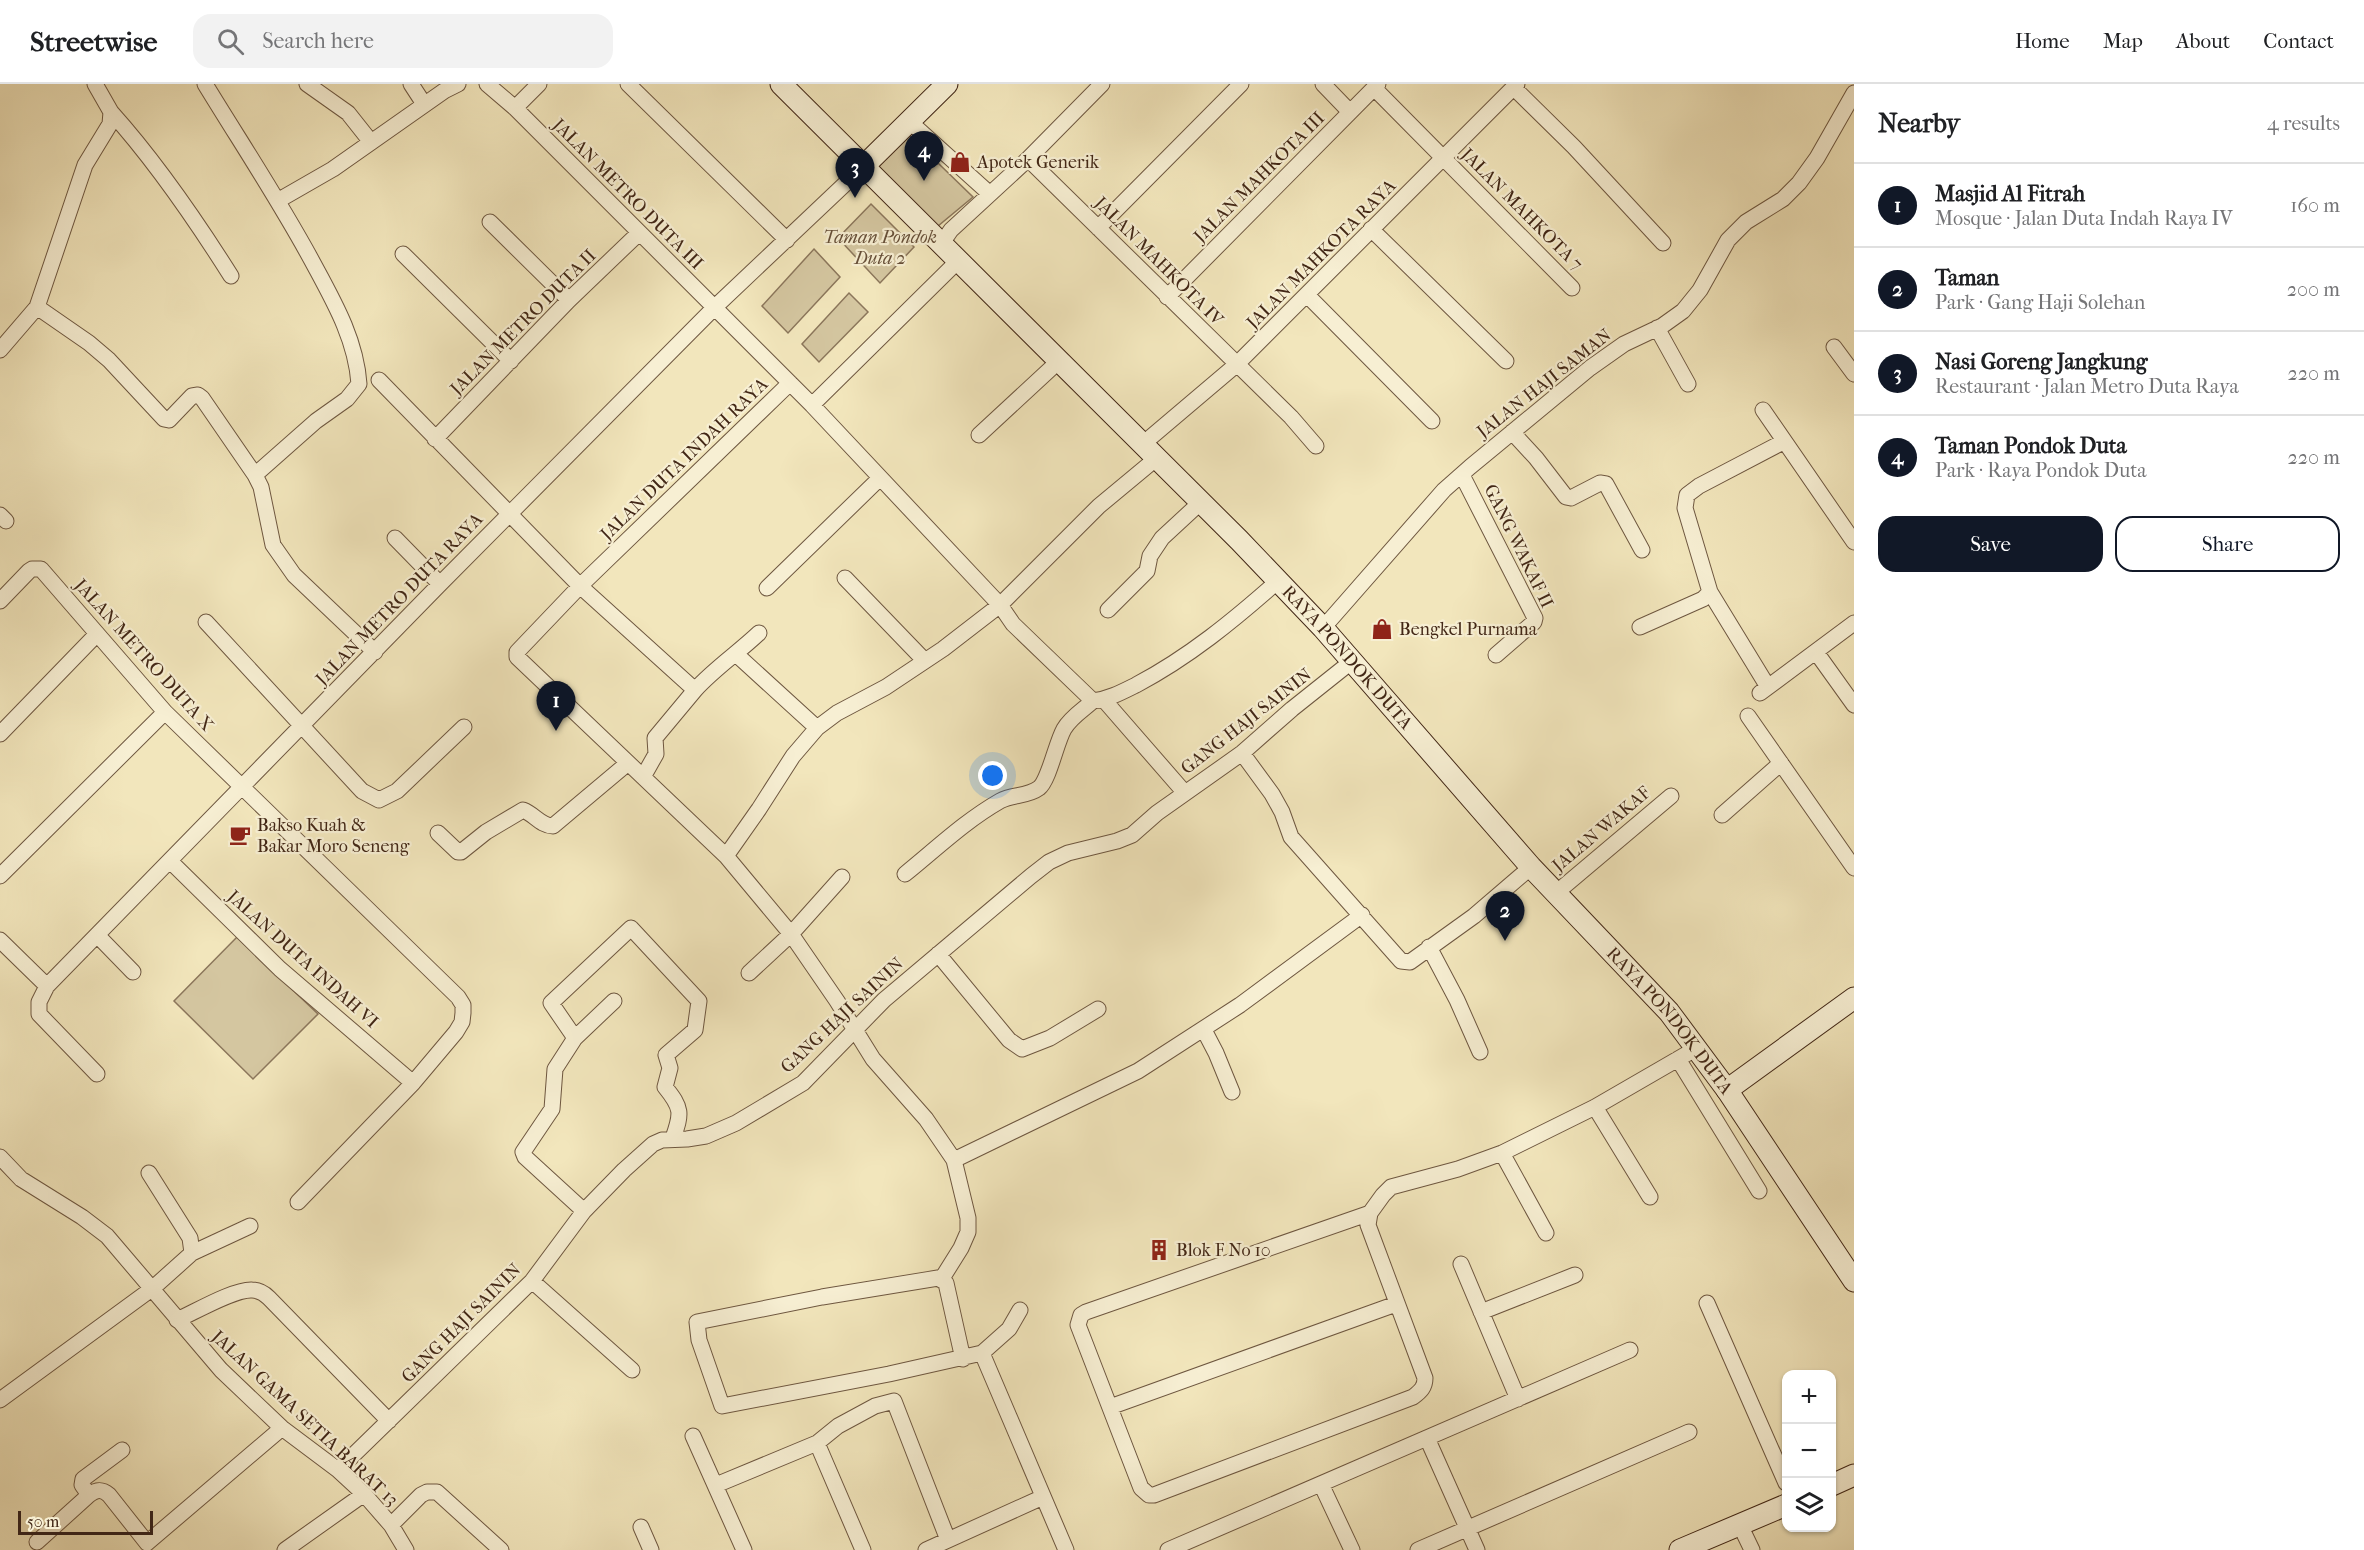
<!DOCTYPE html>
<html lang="en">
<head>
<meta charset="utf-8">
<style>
	body { margin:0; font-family:"IM FELL French Canon",serif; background:#f2f2f2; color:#202124 }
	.controls { position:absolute; right:18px; bottom:18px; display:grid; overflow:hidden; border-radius:12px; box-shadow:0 2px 4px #0004 }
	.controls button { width:54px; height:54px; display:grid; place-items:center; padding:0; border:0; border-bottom:2px solid #e0e0e0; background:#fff; color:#202124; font:30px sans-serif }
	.scale { position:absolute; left:18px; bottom:15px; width:135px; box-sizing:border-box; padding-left:6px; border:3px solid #422716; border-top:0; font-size:16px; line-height:21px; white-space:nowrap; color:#422716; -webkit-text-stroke:4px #f7efd3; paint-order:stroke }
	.you { position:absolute; left:993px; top:692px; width:21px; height:21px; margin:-15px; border:4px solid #fff; border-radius:50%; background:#1a73e8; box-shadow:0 0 0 9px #1a73e833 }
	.badge { display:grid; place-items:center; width:39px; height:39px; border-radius:50%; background:#111827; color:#fff; font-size:20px; font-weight:700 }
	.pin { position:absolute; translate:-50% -50px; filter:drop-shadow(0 2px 3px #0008) }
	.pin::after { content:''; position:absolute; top:32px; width:21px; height:18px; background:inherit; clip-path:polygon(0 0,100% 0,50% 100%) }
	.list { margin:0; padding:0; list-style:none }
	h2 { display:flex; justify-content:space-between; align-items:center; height:78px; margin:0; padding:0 24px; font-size:26px }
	h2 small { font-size:20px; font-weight:400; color:#757577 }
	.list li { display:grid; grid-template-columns:39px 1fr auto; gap:18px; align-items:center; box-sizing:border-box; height:84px; padding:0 24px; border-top:2px solid #e0e0e0 }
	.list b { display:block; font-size:22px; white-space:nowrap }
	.list p { margin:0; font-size:20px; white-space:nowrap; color:#757577 }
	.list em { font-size:20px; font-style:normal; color:#757577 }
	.actions { display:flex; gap:12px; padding:18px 24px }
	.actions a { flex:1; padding:14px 0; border:2px solid #111827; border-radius:18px; text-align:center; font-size:21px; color:#111827 }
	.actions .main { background:#111827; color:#fff }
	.icon { flex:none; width:33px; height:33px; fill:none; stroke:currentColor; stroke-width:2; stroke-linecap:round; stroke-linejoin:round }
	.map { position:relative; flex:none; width:1854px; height:1466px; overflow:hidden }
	header { display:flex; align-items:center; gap:36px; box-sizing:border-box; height:84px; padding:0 30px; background:#fff; border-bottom:2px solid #e0e0e0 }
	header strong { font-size:28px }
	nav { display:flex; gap:33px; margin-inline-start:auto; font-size:21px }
	.search { width:420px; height:54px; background:#f2f2f2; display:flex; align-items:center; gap:15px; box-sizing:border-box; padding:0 21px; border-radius:18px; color:#757577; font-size:22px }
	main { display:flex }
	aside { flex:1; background:#fff }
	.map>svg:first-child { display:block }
	.green { fill:#d4c6a0; stroke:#8b765b; stroke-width:1.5 }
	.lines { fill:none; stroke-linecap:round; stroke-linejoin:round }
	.street-casing { stroke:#6e5740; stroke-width:17 }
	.secondary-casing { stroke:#422716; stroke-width:23 }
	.street { stroke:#f7efd3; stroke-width:15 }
	.secondary { stroke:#f7efd3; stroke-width:21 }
	.labels { text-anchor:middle; stroke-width:4.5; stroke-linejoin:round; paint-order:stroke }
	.poi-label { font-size:18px; fill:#422716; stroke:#f7efd3; text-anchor:start }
	.street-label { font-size:18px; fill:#422716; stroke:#f7efd3 }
	.park-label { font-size:18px; font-style:italic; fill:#664f38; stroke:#f7efd3 }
</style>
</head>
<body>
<header>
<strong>Streetwise</strong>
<div class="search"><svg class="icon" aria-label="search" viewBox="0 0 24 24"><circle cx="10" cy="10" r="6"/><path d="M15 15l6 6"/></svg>Search here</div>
<nav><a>Home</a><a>Map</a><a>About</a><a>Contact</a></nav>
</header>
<main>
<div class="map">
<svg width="1854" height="1466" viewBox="0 0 1854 1466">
	<rect width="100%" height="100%" fill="#f2e6bc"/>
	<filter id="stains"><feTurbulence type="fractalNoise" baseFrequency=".00333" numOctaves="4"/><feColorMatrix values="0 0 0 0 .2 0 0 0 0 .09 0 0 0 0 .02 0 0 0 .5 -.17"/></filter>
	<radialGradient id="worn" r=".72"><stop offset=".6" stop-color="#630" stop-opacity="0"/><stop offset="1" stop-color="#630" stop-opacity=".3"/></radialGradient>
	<path class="green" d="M907 49 973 113 938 142 874 82Z
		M871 120 914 163 880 199 838 154Z
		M814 165 840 193 788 249 762 222Z
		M849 209 868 228 819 278 802 260Z
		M237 853 318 930 253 995 174 917Z"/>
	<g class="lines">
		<defs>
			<path id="street" d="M205 0C241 59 279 116 312 177 333 216 356 255 359 300L347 315 316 337 255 391
				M307 0 348 29 371 58
				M411 0 424 20
				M487 0 515 24 812 321 1000 521 1013 540 1093 617C1083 626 1071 633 1064 645 1056 659 1049 696 1039 704 1027 713 1012 710 1000 717 965 737 936 765 905 790
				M628 0 787 156
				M1323 0 1350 28
				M1374 4 1572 204
				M1514 4 1574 63 1663 159
				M515 24 539 0
				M111 28C156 78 195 135 231 192
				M909 37 990 110
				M1028 75 1291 333 1316 362
				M279 116 333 85 444 7 458 0
				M490 138 569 216
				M1098 144 1241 0
				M1371 145 1506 277
				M942 159 951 146 1028 75 1102 0
				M403 170 511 277
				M1307 211 1432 337
				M1167 213 1378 0
				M37 223 89 259 109 276 164 335 169 336 192 312 198 311 202 314 255 391 261 403 273 461 294 491 375 568
				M1657 244 1688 300
				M1834 263 1854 290
				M0 266 37 223 85 81 110 40 111 28 95 0
				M379 296 580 502 695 606C715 584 738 569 759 549
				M812 321 960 175
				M1763 326 1854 458
				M1512 348 1536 374 1566 413 1571 414 1600 399 1606 400 1642 466
				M979 351 1060 276
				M435 355 569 216 639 149
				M1144 359 1236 281 1517 0
				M1462 391 1535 534 1534 538 1496 571
				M0 431 6 437
				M395 454 440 500
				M845 494 925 577
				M767 504 880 394
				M1710 508 1768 603
				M0 517 29 487 32 485H41L165 628 458 913 463 921V929L462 938 456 948 413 999 298 1118
				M1108 526 1147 487 1150 472 1162 454 1202 417
				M206 538 362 707 379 716 397 707 464 643
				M1640 543 1703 515 1710 508 1685 424 1687 411 1699 402 1783 358
				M1323 544 1444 406 1470 383 1590 284 1624 260 1662 242 1683 227 1700 206 1728 156 1746 138 1783 115 1799 99 1817 74 1854 9
				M1816 568 1854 621
				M737 571 817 644
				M1760 609 1854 539
				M1104 616 1185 709
				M1093 617C1109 615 1122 608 1136 601 1189 573 1234 536 1278 497
				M1748 632 1854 784
				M0 650 96 551
				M1242 669 1272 710 1282 728 1291 753 1401 877 1410 878 1474 832 1531 783
				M643 693 656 670 655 654 695 606
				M1722 731 1781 679
				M438 749 458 768H461L486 748 523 726C534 730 541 742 553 742L628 679
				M726 772 517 573V568L580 502 790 299
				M170 777 280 885 413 999
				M0 792 165 628
				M1556 809 1671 712
				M97 851 133 888
				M0 856 47 902
				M1429 863 1457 916 1480 968
				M938 870 1009 956 1022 965 1050 954 1098 925
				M749 889 791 850 842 793
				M1204 946 1216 969 1232 1008
				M575 954 551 919 631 844 699 917 695 946 666 971 670 984 665 1003C682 1024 682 1029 673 1054
				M1678 975 1759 1107
				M97 990 39 930V918L47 902 440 500 715 223 864 82
				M1595 1023 1650 1113
				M1502 1069 1546 1149
				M0 1073 21 1095 82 1133 107 1152 221 1286 282 1344 338 1386 364 1410 391 1441 406 1466
				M954 1076 1138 987 1240 921 1362 831
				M584 1127 525 1073 523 1068 552 1025 555 985 575 954 614 917
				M1370 1129 1086 1228 1081 1231 1078 1241 1141 1404 1149 1411H1154L1413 1313C1421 1307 1425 1303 1425 1294L1368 1141 1370 1129 1383 1111 1391 1103 1458 1085 1502 1069 1595 1023 1697 964
				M192 1169 250 1142
				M1461 1180 1518 1315
				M941 1196 961 1164 968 1148V1134L954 1076 926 1035 873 975 837 917 791 850 726 772 759 725 793 672 817 644 837 629 886 603 943 565 1000 521 1099 422 1158 373
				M532 1197 632 1286
				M1707 1219 1786 1399
				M1481 1228 1575 1191
				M177 1236C195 1228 234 1205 252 1206 259 1206 265 1210 269 1214L389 1337
				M982 1269 1066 1466
				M963 1275 946 1199 938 1194 822 1213 697 1238 699 1256 722 1322 889 1290 982 1269 1009 1245 1020 1226
				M0 1316 153 1204 192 1169 190 1154 149 1089
				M1110 1323 1396 1220
				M693 1352 744 1466
				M1427 1354 1477 1466
				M817 1359 863 1466
				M338 1386 532 1197 584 1127 624 1086 653 1060 662 1056 687 1055 706 1052 736 1039 803 999 884 916 1031 792 1049 778 1068 769 1117 757 1132 751 1157 729 1242 669 1292 625 1351 578
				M1321 1400 1352 1466
				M716 1401 817 1359 838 1342 875 1322 894 1317 948 1456
				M89 1411 82 1401 83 1395 122 1366
				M391 1441 421 1411 427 1408H437L501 1466
				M1740 1441 1752 1466
				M641 1443 651 1466
				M37 1458 89 1411C97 1405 102 1405 109 1411L147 1459 282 1344
				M285 1466 364 1410
				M926 1466 1043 1413
				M1168 1466 1630 1266
				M1418 1466 1689 1348"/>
			<g id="secondary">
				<path id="s1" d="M781 0 1239 456 1323 544 1531 783 1669 928 1727 1006 1854 1197"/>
				<path d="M864 82 947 0"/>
				<path d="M1727 1006 1854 914"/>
				<path d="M1832 1401 1854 1391"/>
				<path d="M1680 1466 1786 1421"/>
			</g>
		</defs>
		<use href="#street" class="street-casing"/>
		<use href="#secondary" class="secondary-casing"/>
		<use href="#street" class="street"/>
		<use href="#secondary" class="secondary"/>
	</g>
	<defs>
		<symbol id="shop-bare" viewBox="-9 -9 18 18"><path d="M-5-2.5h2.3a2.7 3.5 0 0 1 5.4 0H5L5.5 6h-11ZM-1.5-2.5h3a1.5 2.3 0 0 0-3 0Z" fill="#8f2418" stroke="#f7efd3" stroke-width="2.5" paint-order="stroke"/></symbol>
		<symbol id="cafe-bare" viewBox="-9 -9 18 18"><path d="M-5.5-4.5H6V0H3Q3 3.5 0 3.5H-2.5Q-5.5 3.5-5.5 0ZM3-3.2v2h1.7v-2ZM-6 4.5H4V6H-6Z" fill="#8f2418" stroke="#f7efd3" stroke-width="2.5" paint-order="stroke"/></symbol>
		<symbol id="building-bare" viewBox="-9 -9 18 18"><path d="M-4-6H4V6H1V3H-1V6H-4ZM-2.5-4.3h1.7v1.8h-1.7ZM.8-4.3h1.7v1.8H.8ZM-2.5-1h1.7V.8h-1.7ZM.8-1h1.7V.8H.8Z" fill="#8f2418" stroke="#f7efd3" stroke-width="2.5" paint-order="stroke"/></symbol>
	</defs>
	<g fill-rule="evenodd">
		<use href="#shop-bare" x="945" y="63" width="30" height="30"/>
		<use href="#shop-bare" x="1367" y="530" width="30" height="30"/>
		<use href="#cafe-bare" x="225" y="736" width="30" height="30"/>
		<use href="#building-bare" x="1144" y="1151" width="30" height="30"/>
	</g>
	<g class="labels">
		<g class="poi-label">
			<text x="977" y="84">Apotek Generik</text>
			<text x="1399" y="551">Bengkel Purnama</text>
			<text x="257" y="747">Bakso Kuah &amp;<tspan x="257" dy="21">Bakar Moro Seneng</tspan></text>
			<text x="1176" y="1172">Blok F No 10</text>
		</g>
		<g class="street-label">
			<text transform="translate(1259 93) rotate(-45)" y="6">JALAN MAHKOTA III</text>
			<text transform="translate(628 110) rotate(45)" y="6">JALAN METRO DUTA III</text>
			<text transform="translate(1522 125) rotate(45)" y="6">JALAN MAHKOTA 7</text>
			<text transform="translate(1321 170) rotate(-45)" y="6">JALAN MAHKOTA RAYA</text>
			<text transform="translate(1159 177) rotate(45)" y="6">JALAN MAHKOTA IV</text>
			<text transform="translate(523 238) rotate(-45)" y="6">JALAN METRO DUTA II</text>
			<text transform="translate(1544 299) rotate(-38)" y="6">JALAN HAJI SAMAN</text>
			<text transform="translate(684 375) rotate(-44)" y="6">JALAN DUTA INDAH RAYA</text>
			<text transform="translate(1519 462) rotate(64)" y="6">GANG WAKAF II</text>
			<text transform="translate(399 515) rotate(-46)" y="6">JALAN METRO DUTA RAYA</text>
			<text transform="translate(144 571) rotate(48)" y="6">JALAN METRO DUTA X</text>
			<text dy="6" stroke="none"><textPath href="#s1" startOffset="806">RAYA PONDOK DUTA</textPath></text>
			<text transform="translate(1246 637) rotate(-38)" y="6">GANG HAJI SAININ</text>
			<text transform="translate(1601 745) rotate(-40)" y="6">JALAN WAKAF</text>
			<text transform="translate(303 875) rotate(42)" y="6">JALAN DUTA INDAH VI</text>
			<text transform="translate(842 931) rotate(-43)" y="6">GANG HAJI SAININ</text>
			<text dy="6" stroke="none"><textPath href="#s1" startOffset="1292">RAYA PONDOK DUTA</textPath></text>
			<text transform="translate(461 1239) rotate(-45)" y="6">GANG HAJI SAININ</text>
			<text transform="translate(305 1334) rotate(43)" y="6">JALAN GAMA SETIA BARAT 13</text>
		</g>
		<g class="park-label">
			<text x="880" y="159">Taman Pondok<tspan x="880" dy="21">Duta 2</tspan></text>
		</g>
	</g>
	<rect width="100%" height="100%" filter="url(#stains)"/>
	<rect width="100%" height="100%" fill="url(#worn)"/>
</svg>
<div class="controls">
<button>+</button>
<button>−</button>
<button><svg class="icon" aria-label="layers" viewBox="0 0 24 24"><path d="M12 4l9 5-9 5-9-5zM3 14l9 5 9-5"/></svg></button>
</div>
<div class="scale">50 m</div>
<div class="you"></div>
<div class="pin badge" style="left:556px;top:647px">1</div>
<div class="pin badge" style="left:1505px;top:857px">2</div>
<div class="pin badge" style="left:855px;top:114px">3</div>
<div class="pin badge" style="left:924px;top:97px">4</div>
</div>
<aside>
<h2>Nearby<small>4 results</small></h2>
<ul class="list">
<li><span class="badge">1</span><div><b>Masjid Al Fitrah</b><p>Mosque · Jalan Duta Indah Raya IV</p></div><em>160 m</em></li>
<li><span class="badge">2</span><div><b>Taman</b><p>Park · Gang Haji Solehan</p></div><em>200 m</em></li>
<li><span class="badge">3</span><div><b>Nasi Goreng Jangkung</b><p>Restaurant · Jalan Metro Duta Raya</p></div><em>220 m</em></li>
<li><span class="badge">4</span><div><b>Taman Pondok Duta</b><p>Park · Raya Pondok Duta</p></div><em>220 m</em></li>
</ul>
<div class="actions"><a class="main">Save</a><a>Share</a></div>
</aside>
</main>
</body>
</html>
